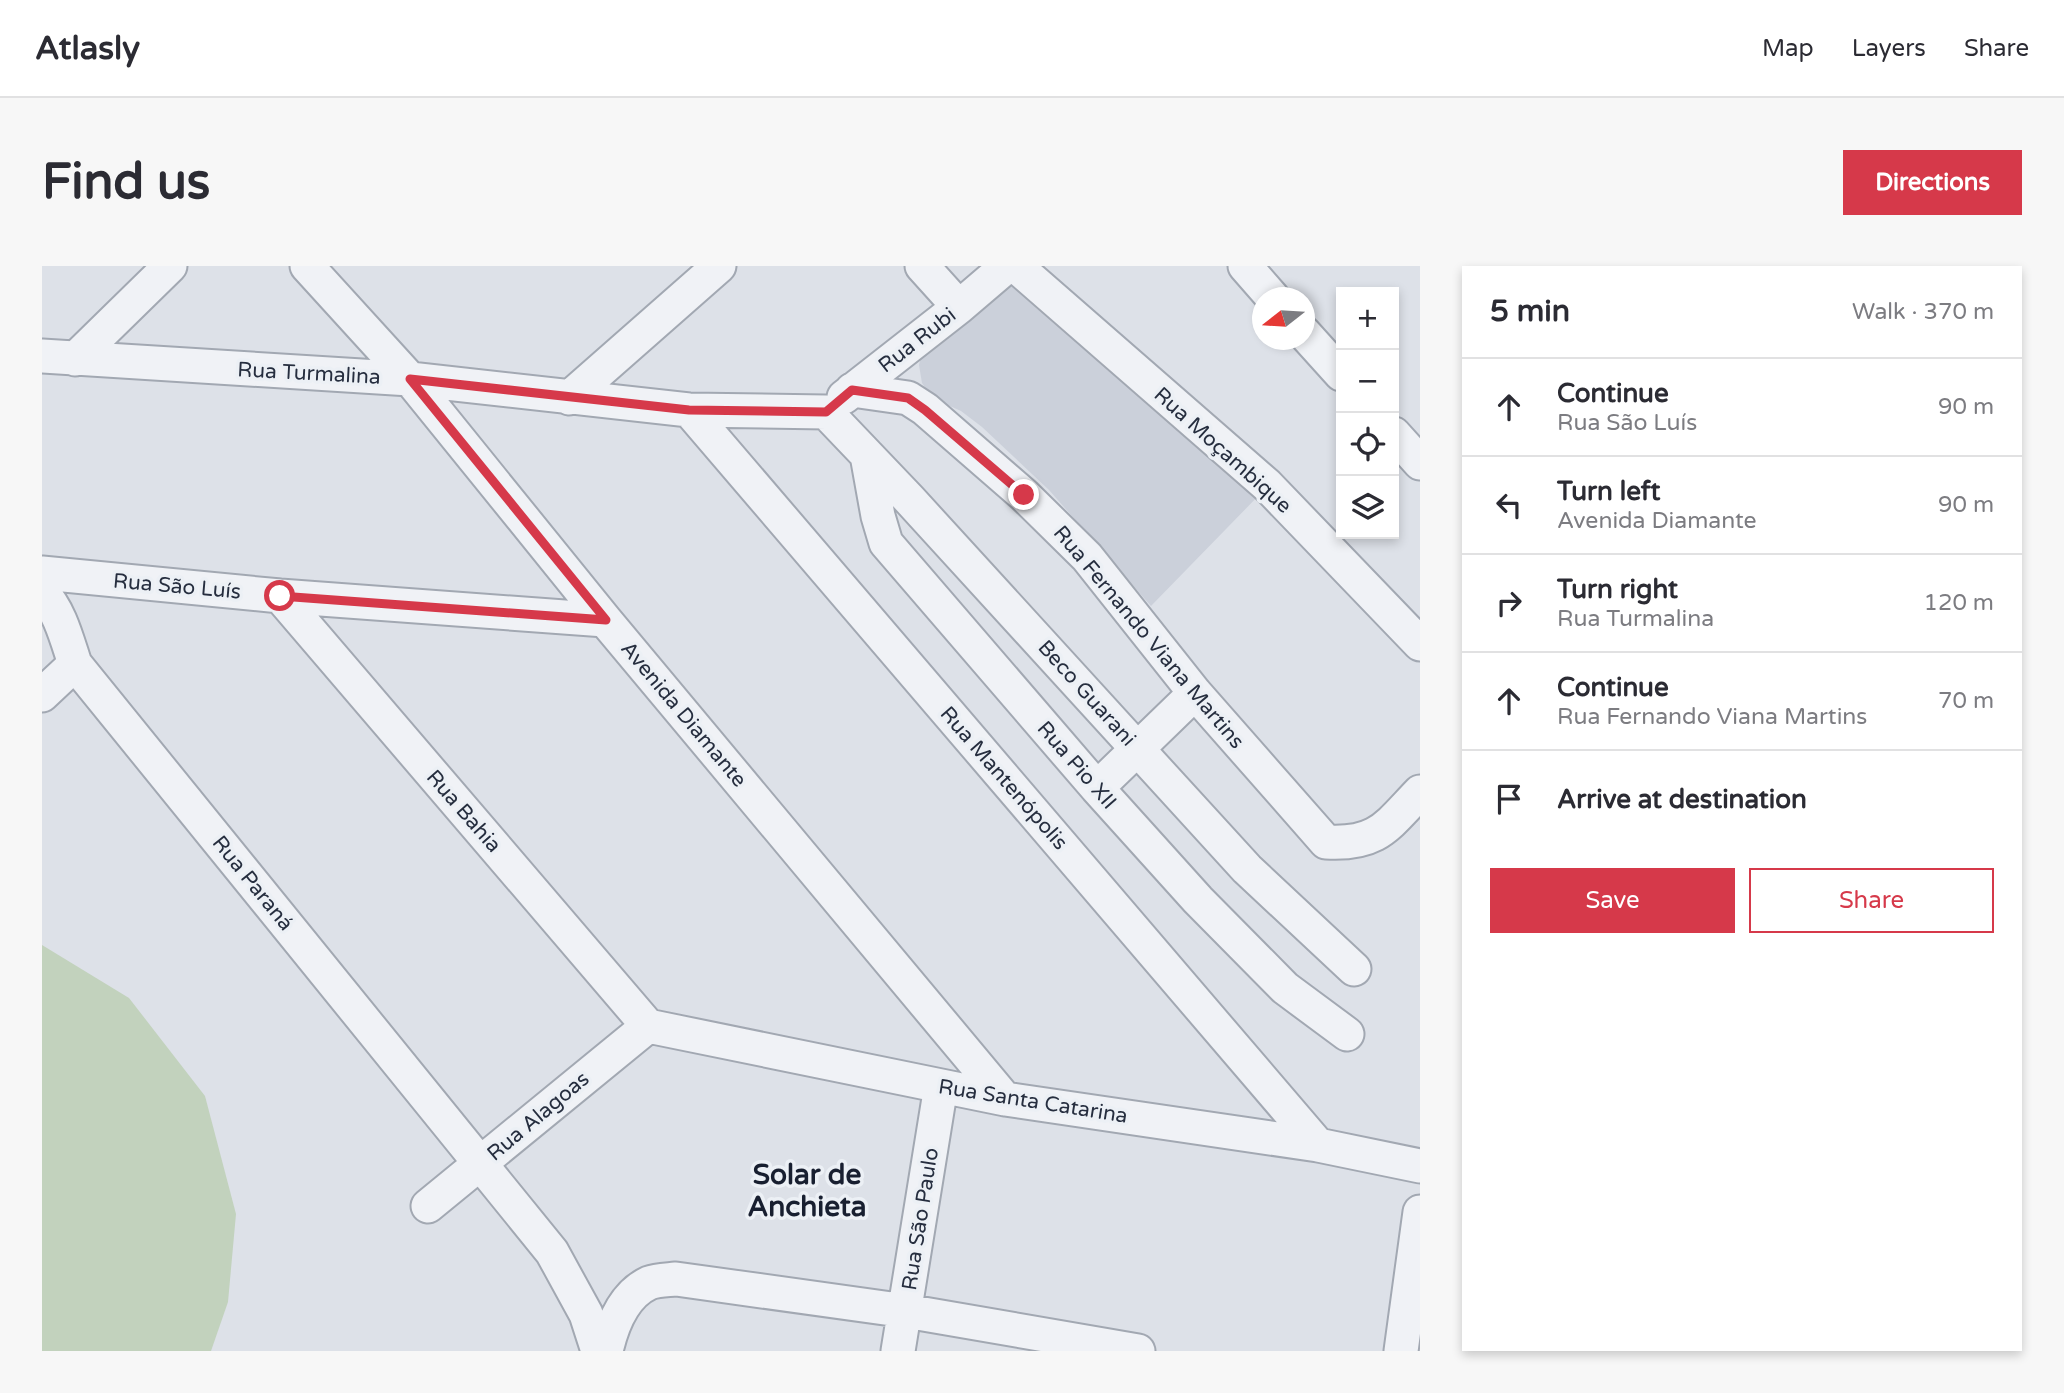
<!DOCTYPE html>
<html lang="en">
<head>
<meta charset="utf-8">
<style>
	body { margin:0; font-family:"Varela Round",sans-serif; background:#f7f7f7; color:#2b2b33 }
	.controls { position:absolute; right:21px; top:21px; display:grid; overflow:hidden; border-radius:0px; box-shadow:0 4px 10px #0003 }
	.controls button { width:63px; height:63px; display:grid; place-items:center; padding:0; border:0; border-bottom:2px solid #e1e1e2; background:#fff; color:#2b2b33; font:35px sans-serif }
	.compass { position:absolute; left:1210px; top:21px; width:63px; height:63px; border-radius:50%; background:#fff; box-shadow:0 4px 10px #0003; rotate:253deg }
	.stop { position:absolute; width:21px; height:21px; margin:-16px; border:5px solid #d6394a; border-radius:50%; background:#fff }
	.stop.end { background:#d6394a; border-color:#fff; box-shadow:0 2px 7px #0008 }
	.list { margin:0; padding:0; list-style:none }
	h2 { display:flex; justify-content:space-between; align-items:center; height:91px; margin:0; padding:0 28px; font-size:30px }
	h2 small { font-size:23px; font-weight:400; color:#7c7c81 }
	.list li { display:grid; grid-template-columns:46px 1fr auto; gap:21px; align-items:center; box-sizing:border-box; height:98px; padding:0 28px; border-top:2px solid #e1e1e2 }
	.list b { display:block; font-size:26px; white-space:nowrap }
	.list p { margin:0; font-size:23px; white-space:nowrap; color:#7c7c81 }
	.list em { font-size:23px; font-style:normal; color:#7c7c81 }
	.actions { display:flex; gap:14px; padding:21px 28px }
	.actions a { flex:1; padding:16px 0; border:2px solid #d6394a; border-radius:0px; text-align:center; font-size:24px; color:#d6394a }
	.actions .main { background:#d6394a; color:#fff }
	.icon { flex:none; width:38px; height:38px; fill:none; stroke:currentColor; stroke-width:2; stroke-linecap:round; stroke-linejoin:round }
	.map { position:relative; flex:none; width:1378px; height:1085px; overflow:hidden; border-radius:0px }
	header { display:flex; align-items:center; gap:42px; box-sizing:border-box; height:98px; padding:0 35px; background:#fff; border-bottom:2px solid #e1e1e2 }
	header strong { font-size:33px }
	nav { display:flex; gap:38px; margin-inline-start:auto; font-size:24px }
	.intro { display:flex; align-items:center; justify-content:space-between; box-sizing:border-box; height:168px; padding:0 42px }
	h1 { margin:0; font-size:49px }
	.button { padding:18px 32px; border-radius:0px; background:#d6394a; color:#fff; font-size:24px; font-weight:700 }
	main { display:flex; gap:42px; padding:0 42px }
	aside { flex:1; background:#fff; border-radius:0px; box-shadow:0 4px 10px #0003 }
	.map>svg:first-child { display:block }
	.built { fill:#cbd0da }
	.green { fill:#c2d2bd }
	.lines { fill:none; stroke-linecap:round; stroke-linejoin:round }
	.minor-casing { stroke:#a2a8b2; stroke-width:37 }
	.minor { stroke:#f0f2f6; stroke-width:33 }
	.route { stroke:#d6394a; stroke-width:9 }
	.labels { text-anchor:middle; stroke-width:7; stroke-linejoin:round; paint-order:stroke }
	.street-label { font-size:21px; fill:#262e3f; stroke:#ecf0f5 }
	.district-label { font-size:28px; font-weight:bold; fill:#181f30; stroke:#ecf0f5 }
</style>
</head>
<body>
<header>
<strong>Atlasly</strong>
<nav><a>Map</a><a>Layers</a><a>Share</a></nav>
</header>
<div class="intro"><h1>Find us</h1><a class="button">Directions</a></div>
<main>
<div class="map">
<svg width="1378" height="1085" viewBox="0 0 1378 1085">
	<rect width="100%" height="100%" fill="#dde1e8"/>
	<path class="built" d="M981 20 1223 223 1109 340 1007 224 940 161 919 145 890 132 880 117 877 99 881 81 950 27 967 21Z"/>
	<path class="green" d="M0 679 87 732 163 830 194 948 186 1036 169 1085H0Z"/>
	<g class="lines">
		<defs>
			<path id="minor" d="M265 0 368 113 563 354 963 833
				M880 0 917 41
				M974 0 1225 219 1378 378
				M1203 0 1231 32
				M1262 67 1299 108
				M0 90 368 113 647 144 784 146
				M33 93 128 0
				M810 124 866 132 883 143 982 229 1045 291 1153 427 1284 576C1336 579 1345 560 1378 526
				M802 131 917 41 965 0
				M527 132 677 0
				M647 144 1276 879
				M784 146 868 234 1205 603 1312 703
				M1352 168 1378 197
				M825 189 836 250 844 277 1055 522 1156 634 1243 722 1305 768
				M0 307 238 330 563 354
				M0 326C18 345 25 374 33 398L510 986 544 1048 556 1085
				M238 330 606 760
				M0 429 33 398
				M1055 522 1153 427
				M606 760 963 833 1276 879 1378 900
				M386 940 606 760
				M564 1085C570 1059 581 1029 607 1017 615 1014 625 1014 634 1013L864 1045 1096 1085
				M856 1085 899 820
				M1359 1085 1378 946"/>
		</defs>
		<use href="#minor" class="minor-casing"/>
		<use href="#minor" class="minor"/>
	</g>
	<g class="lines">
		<path class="route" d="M238 330 564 354 368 113 647 144 784 146 810 124 866 132 883 144 982 229"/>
	</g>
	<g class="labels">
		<g class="street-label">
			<text transform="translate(875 74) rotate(-38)" y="7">Rua Rubi</text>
			<text transform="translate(267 107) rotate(3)" y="7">Rua Turmalina</text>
			<text transform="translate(1181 184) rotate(42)" y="7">Rua Moçambique</text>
			<text transform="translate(135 320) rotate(5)" y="7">Rua São Luís</text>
			<text transform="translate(1107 371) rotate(50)" y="7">Rua Fernando Viana Martins</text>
			<text transform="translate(1045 427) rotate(48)" y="7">Beco Guarani</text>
			<text transform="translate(642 448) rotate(50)" y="7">Avenida Diamante</text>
			<text transform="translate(1035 499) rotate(49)" y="7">Rua Pio XII</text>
			<text transform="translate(962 512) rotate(49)" y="7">Rua Mantenópolis</text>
			<text transform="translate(422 545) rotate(49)" y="7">Rua Bahia</text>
			<text transform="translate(211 617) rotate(51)" y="7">Rua Paraná</text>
			<text transform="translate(991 835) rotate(9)" y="7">Rua Santa Catarina</text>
			<text transform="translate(496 850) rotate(-40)" y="7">Rua Alagoas</text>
			<text transform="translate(878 953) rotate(-81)" y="7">Rua São Paulo</text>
		</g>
		<g class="district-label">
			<text x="765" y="918">Solar de<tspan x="765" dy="32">Anchieta</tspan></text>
		</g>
	</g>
</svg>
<div class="controls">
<button>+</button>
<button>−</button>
<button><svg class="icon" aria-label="locate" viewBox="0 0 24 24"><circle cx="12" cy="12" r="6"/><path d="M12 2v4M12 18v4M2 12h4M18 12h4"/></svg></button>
<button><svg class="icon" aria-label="layers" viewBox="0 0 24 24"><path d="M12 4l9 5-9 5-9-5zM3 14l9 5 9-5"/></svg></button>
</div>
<svg class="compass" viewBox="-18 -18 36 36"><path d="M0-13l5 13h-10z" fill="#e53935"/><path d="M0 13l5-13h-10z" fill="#7c7c81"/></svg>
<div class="stop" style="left:238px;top:330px"></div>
<div class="stop end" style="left:982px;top:229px"></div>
</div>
<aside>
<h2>5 min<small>Walk · 370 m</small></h2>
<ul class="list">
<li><svg class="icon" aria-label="ahead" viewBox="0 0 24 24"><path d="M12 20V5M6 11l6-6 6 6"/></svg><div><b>Continue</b><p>Rua São Luís</p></div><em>90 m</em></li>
<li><svg class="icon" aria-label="left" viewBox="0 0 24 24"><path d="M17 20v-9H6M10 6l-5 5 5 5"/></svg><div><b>Turn left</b><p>Avenida Diamante</p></div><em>90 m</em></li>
<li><svg class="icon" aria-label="right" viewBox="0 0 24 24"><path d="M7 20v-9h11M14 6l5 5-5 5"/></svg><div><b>Turn right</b><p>Rua Turmalina</p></div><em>120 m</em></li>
<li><svg class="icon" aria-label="ahead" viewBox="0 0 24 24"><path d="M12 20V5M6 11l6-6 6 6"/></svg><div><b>Continue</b><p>Rua Fernando Viana Martins</p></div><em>70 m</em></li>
<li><svg class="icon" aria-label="arrive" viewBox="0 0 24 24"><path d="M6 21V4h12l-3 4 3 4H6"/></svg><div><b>Arrive at destination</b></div></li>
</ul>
<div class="actions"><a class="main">Save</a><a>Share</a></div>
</aside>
</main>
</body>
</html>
